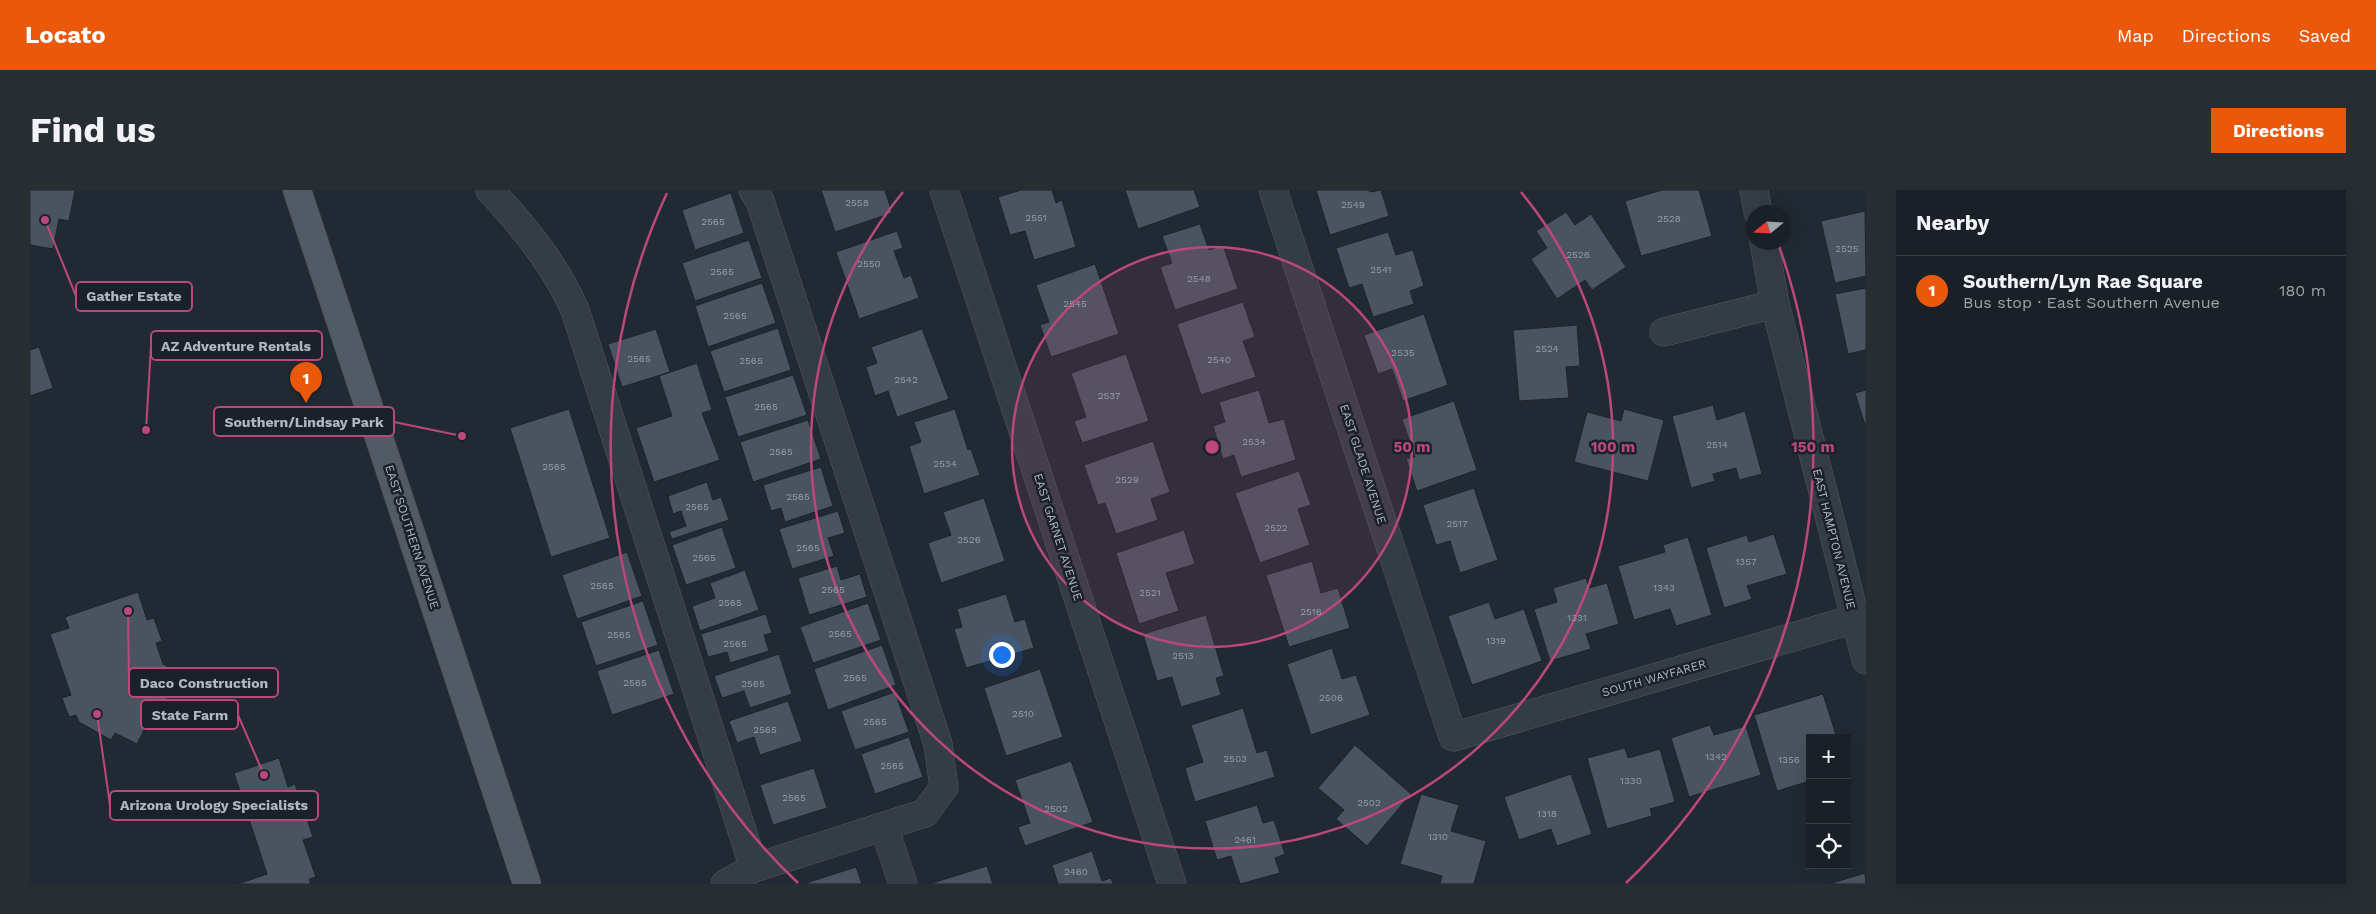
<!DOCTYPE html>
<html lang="en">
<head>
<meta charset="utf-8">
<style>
	body { margin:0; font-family:"Work Sans",sans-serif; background:#262d33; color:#f1f3f6 }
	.controls { position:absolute; right:15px; bottom:15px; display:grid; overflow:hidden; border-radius:0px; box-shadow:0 5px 20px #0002 }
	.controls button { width:45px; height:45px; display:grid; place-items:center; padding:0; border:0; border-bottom:1px solid #373e44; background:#192027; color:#f1f3f6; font:25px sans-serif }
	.compass { position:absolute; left:1716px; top:15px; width:45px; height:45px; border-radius:50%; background:#192027; box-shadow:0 5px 20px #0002; rotate:252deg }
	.you { position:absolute; left:971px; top:464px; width:18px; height:18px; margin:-12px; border:4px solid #fff; border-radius:50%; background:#1a73e8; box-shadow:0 0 0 8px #1a73e833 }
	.badge { display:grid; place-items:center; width:32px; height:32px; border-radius:50%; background:#ea580c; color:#fff; font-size:16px; font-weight:700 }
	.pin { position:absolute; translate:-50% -41px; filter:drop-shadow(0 1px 2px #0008) }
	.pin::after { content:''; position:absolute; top:26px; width:18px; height:15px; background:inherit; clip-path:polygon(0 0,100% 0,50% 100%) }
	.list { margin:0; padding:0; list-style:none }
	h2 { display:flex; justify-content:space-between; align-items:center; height:65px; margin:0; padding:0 20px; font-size:21px }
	h2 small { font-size:16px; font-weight:400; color:#9fa3a7 }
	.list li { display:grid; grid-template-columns:32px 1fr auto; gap:15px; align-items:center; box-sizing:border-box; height:70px; padding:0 20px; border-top:1px solid #373e44 }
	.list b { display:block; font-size:19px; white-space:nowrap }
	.list p { margin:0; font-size:16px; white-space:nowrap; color:#9fa3a7 }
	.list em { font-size:16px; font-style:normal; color:#9fa3a7 }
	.icon { flex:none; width:28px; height:28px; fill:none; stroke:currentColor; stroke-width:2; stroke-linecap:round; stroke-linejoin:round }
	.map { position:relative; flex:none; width:1836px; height:694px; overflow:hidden; border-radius:0px }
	header { display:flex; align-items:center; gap:30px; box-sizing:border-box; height:70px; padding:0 25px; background:#ea580c; color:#fff }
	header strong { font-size:24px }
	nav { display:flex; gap:28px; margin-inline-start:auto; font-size:18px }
	.intro { display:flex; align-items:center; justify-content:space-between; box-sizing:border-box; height:120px; padding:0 30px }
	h1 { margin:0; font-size:35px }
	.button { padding:12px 22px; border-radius:0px; background:#ea580c; color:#fff; font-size:18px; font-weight:700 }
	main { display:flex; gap:30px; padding:0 30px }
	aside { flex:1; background:#192027; border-radius:0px; box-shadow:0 5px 20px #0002 }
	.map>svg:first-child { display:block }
	.building { fill:#495460; stroke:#1c232b }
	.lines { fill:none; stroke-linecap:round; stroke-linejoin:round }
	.minor-casing { stroke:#525a63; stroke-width:29 }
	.major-casing { stroke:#3e454e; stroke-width:29 }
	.minor { stroke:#343c45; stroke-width:28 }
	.major { stroke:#525b65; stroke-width:28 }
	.ring { fill:none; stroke:#bc487a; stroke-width:2.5 }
	.labels { text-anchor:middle; stroke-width:5; stroke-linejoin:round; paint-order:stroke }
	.number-label { font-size:10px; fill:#959eaa }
	.street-label { font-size:12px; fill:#aeb7c2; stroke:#1a2129 }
	.centre { fill:#bc487a; stroke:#1a2129; stroke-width:2.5 }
	.ring-label { font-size:15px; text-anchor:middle; font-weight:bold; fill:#bc487a; stroke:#1a2129; stroke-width:5; stroke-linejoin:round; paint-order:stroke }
	.leader { fill:none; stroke:#bc487a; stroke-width:2 }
	.callout-dot { fill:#bc487a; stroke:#1a2129; stroke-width:2 }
	.callout { fill:#1a2129; stroke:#bc487a; stroke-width:2 }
	.callout-label { font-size:14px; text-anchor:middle; font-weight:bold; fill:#aeb7c2 }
</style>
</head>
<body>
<header>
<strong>Locato</strong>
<nav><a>Map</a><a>Directions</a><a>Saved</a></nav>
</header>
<div class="intro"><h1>Find us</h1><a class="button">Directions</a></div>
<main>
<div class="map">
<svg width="1836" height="694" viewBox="0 0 1836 694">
	<rect width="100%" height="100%" fill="#212a34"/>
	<path class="building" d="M0 0H45L39 31 29 29 23 59 0 55Z
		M791 0H855L862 23 805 42Z
		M991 0H1022L1026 13 1032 10 1046 57 1004 70 995 41 980 45 968 7Z
		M1095 0H1164L1170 17 1108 39Z
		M1286 0H1339L1340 2 1351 0 1359 26 1300 45Z
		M1632 0H1669L1682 46 1611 66 1595 11Z
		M701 3 714 43 665 60 652 20Z
		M1835 21 1836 86 1805 93 1791 31Z
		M1536 22 1545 35 1561 24 1596 77 1562 100 1555 90 1527 109 1501 69 1517 58 1506 41Z
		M1170 34 1179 60 1193 55 1208 99 1145 120 1130 77 1142 73 1132 46Z
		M867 41 873 58 864 61 874 88 881 85 889 108 829 129 806 62Z
		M1358 42 1366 65 1383 60 1394 96 1380 101 1384 114 1343 127 1332 94 1319 98 1306 58Z
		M719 50 732 88 665 111 652 73Z
		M1065 74 1089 144 1021 167 1010 135 1019 132 1006 95Z
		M732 93 746 133 678 157 665 116Z
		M1836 98V160L1818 164 1805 104Z
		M1213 112 1225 147 1213 151 1226 187 1171 205 1147 134Z
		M1394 124 1418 195 1373 211 1362 179 1348 184 1334 145Z
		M1547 135 1550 176 1536 177 1539 208 1489 211 1483 140Z
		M748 138 761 180 694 202 680 161Z
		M626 139 640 182 592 197 578 154Z
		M892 139 919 209 867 227 858 201 845 206 836 177 847 173 841 157Z
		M9 157 23 198 0 206V160Z
		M1096 164 1119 231 1052 253 1044 231 1056 227 1041 183Z
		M667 173 682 220 672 223 690 270 624 292 606 238 642 226 629 186Z
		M763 185 777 225 708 247 695 207Z
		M1229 200 1239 233 1254 229 1266 270 1211 287 1204 265 1193 269 1183 236 1195 232 1189 212Z
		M1836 200V238L1825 203Z
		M1424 211 1447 280 1387 301 1376 269 1385 267 1372 229Z
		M1683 215 1687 230 1715 221 1732 284 1709 290 1706 278 1683 284 1685 291 1661 298 1642 226Z
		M539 219 580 348 521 367 480 238Z
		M925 219 938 260 941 259 950 285 894 304 879 256 891 252 884 232Z
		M1594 219 1634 230 1618 291 1544 272 1557 222 1591 231Z
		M778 230 791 269 723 292 710 252Z
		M1123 251 1140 302 1121 309 1128 330 1086 344 1075 313 1068 315 1054 275Z
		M791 277 803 316 755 332 751 318 741 321 733 295Z
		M1269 281 1281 315 1268 319 1280 355 1230 373 1205 303Z
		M677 292 683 310 691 307 699 330 642 349 639 342 656 336 651 321 643 324 638 306Z
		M1444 298 1468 370 1430 383 1420 351 1406 355 1393 315Z
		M954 308 975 371 911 393 898 353 921 345 913 322Z
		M808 321 815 343 798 348 804 366 762 379 749 339Z
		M692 337 706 378 656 395 642 355Z
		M1154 340 1165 374 1136 383 1149 421 1109 434 1086 363Z
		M1744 344 1757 384 1717 396 1722 409 1694 418 1676 358 1717 345 1719 352Z
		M1658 347 1682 425 1646 436 1640 419 1604 430 1588 376 1635 362 1633 355Z
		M597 362 612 406 547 429 532 385Z
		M1282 371 1291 403 1308 398 1320 438 1259 457 1236 385Z
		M807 376 811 390 830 384 837 407 779 425 768 388Z
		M715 380 729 420 670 441 662 416 685 408 680 393Z
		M1556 388 1559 398 1577 393 1589 434 1556 444 1561 459 1520 471 1504 419 1527 412 1523 398Z
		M108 402 117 430 124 428 132 451 126 453 133 474 146 481 141 491 145 494 124 535 118 532 107 554 85 543 81 550 49 532 46 525 39 527 32 508 41 505 20 444 39 438 35 427Z
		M976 404 985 432 995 429 1004 458 936 478 924 439 932 437 927 419Z
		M613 411 628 455 566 476 551 432Z
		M1459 412 1465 429 1494 419 1512 471 1442 495 1418 426Z
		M838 413 851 450 783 473 770 437Z
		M736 424 742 443 734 445 739 461 700 473 697 462 678 467 671 444Z
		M1176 425 1194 486 1186 488 1191 505 1151 517 1142 487 1127 491 1113 444Z
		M852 455 866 495 798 520 784 479Z
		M1302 458 1312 489 1326 485 1340 525 1281 545 1257 474Z
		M629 460 644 504 582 525 567 481Z
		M749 464 762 504 720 518 714 501 692 508 684 486Z
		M1010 479 1033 547 976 566 954 498Z
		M865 502 879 542 825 560 811 521Z
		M1793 504 1807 548H1780V591L1747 601 1724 525Z
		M758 511 772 551 730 565 724 547 707 553 699 531Z
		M1213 518 1227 563 1237 560 1245 587 1165 612 1155 578 1173 572 1161 535Z
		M1680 535 1684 545 1716 536 1731 585 1659 607 1641 548Z
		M879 547 893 587 845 604 831 564Z
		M1325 555 1381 604 1337 656 1306 629 1314 620 1288 598Z
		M1595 558 1598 568 1630 559 1645 612 1620 619 1622 626 1577 639 1557 568Z
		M249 568 258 597 265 594 283 647 273 650 286 687 279 689 281 694H208L237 684 204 583Z
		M1041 571 1063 632 995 656 988 637 1000 633 985 590Z
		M784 578 797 618 743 635 730 595Z
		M1541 584 1562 644 1527 656 1521 639 1489 650 1474 607Z
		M1391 604 1429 615 1421 641 1456 651 1444 694H1410L1412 686 1370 674Z
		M1227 615 1233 633 1244 630 1255 664 1245 668 1250 683 1210 694 1201 666 1187 670 1175 631Z
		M1062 661 1072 691 1081 688 1083 694H1028L1022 675Z
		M957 676 963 694H899Z
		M826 677 832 694H773Z
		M1835 683 1836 694H1799Z"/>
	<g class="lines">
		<defs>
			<path id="minor" d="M460 0C493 36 525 74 545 120L724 678
				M914 0 1142 694
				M1243 0 1423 547 1824 429
				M1724 0 1728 22
				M1734 52 1745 114 1836 470
				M1634 142 1745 114
				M854 637 873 694
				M695 694 724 678 895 623 914 597 908 554 730 11 723 0"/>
			<path id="major" d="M267 0 497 694"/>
		</defs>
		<use href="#minor" class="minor-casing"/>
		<use href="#major" class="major-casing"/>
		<use href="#minor" class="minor"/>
		<use href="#major" class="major"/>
	</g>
	<circle cx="1182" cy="257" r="200" fill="#bc487a" fill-opacity=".12"/>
	<g class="ring">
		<circle cx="1182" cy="257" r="200"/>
		<path d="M1491 2A401 401 0 1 1 873 2"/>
		<path d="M768 693A601 601 0 0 1 637 3M1749 56A601 601 0 0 1 1596 693"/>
	</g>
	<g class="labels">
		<g class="number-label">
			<text x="827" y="16">2558</text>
			<text x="1323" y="18">2549</text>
			<text x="1006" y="31">2551</text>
			<text x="1639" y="32">2528</text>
			<text x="683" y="35">2565</text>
			<text x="1817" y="62">2525</text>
			<text x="1548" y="68">2526</text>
			<text x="839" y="77">2550</text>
			<text x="1351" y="83">2541</text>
			<text x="692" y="85">2565</text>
			<text x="1169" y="92">2548</text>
			<text x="1045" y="117">2545</text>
			<text x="705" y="129">2565</text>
			<text x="1517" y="162">2524</text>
			<text x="1373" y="166">2535</text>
			<text x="609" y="172">2565</text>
			<text x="1189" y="173">2540</text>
			<text x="721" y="174">2565</text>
			<text x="876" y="193">2542</text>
			<text x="1079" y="209">2537</text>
			<text x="736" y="220">2565</text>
			<text x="1224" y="255">2534</text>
			<text x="1687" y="258">2514</text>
			<text x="751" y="265">2565</text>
			<text x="915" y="277">2534</text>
			<text x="524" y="280">2565</text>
			<text x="1097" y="293">2529</text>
			<text x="768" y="310">2565</text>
			<text x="667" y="320">2565</text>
			<text x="1427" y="337">2517</text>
			<text x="1246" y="341">2522</text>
			<text x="939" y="353">2526</text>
			<text x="778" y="361">2565</text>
			<text x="674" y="371">2565</text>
			<text x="1716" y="375">1357</text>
			<text x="572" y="399">2565</text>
			<text x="1634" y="401">1343</text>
			<text x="803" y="403">2565</text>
			<text x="1120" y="406">2521</text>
			<text x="700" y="416">2565</text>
			<text x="1281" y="425">2516</text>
			<text x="1547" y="431">1331</text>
			<text x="810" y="447">2565</text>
			<text x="589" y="448">2565</text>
			<text x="1466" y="454">1319</text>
			<text x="705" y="457">2565</text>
			<text x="1153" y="469">2513</text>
			<text x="825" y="491">2565</text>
			<text x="605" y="496">2565</text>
			<text x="723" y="497">2565</text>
			<text x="1301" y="511">2506</text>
			<text x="993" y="527">2510</text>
			<text x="845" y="535">2565</text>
			<text x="735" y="543">2565</text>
			<text x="1686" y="570">1342</text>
			<text x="1205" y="572">2503</text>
			<text x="1759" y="573">1356</text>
			<text x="862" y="579">2565</text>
			<text x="1601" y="594">1330</text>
			<text x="764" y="611">2565</text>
			<text x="1339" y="616">2502</text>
			<text x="1026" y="622">2502</text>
			<text x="1517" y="627">1318</text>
			<text x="1408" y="650">1310</text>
			<text x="1215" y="653">2461</text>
			<text x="1046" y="685">2460</text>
		</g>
		<g class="street-label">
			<text transform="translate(1333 274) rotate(72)" y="4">EAST GLADE AVENUE</text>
			<text transform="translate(382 347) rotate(72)" y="4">EAST SOUTHERN AVENUE</text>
			<text transform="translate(1028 347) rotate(72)" y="4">EAST GARNET AVENUE</text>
			<text transform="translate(1804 349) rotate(76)" y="4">EAST HAMPTON AVENUE</text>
			<text transform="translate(1624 488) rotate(-16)" y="4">SOUTH WAYFARER</text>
		</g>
	</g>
	<circle cx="1182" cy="257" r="8" class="centre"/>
	<g class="ring-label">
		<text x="1382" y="262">50 m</text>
		<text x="1583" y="262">100 m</text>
		<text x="1783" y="262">150 m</text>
	</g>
	<path class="leader" d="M15 30L46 106M116 240L121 156M432 246L364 232M98 421L99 493M234 585L208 525M67 524L80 615"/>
	<g class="callout-dot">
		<circle cx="15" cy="30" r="5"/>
		<circle cx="116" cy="240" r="5"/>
		<circle cx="432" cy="246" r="5"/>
		<circle cx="98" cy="421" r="5"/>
		<circle cx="234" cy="585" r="5"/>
		<circle cx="67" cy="524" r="5"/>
	</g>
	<g class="callout">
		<rect x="46" y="92" width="116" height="29" rx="5"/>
		<rect x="121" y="141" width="171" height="29" rx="5"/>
		<rect x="184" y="217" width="180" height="29" rx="5"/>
		<rect x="99" y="478" width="149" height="29" rx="5"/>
		<rect x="111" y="510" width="97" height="29" rx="5"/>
		<rect x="80" y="601" width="208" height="29" rx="5"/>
	</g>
	<g class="callout-label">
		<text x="104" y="111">Gather Estate</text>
		<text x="206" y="161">AZ Adventure Rentals</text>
		<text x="274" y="237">Southern/Lindsay Park</text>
		<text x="174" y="498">Daco Construction</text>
		<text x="160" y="530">State Farm</text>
		<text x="184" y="620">Arizona Urology Specialists</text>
	</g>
</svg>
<div class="controls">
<button>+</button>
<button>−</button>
<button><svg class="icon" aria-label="locate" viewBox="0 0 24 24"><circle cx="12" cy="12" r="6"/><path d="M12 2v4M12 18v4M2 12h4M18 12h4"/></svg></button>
</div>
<svg class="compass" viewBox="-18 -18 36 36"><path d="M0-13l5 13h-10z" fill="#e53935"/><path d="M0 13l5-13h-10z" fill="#9fa3a7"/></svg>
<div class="you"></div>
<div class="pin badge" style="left:276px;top:213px">1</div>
</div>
<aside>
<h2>Nearby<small></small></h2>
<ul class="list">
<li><span class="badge">1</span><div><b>Southern/Lyn Rae Square</b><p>Bus stop · East Southern Avenue</p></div><em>180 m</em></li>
</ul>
</aside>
</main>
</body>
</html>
